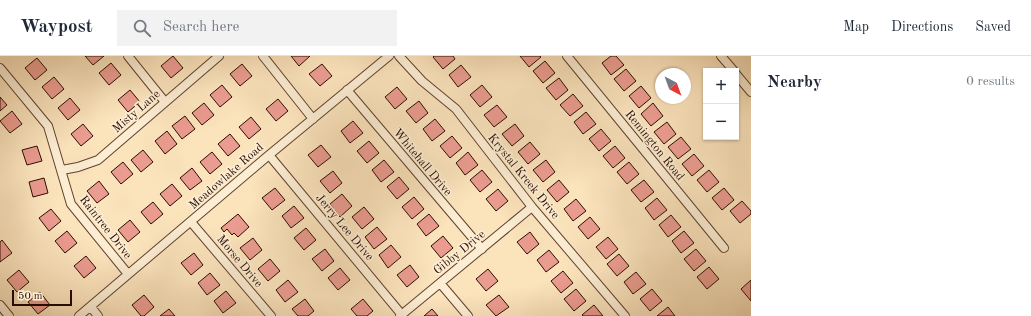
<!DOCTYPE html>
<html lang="en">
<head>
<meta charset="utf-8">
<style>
	body { margin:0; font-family:"Old Standard TT",serif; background:#f2f2f3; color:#1f2937 }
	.controls { position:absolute; right:12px; top:12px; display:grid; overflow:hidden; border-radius:0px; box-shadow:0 1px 3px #0004 }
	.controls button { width:36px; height:36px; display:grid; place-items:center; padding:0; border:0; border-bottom:1px solid #e0e1e3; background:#fff; color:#1f2937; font:20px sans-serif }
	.compass { position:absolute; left:655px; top:12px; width:36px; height:36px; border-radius:50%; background:#fff; box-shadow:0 1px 3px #0004; rotate:139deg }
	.scale { position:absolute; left:12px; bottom:10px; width:60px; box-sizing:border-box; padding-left:4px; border:2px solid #2a0c00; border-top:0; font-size:11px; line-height:14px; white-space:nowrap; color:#2a0c00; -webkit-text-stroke:3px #fcedd3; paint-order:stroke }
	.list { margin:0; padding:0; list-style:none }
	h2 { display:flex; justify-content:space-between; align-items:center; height:52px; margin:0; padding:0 16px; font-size:17px }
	h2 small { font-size:13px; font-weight:400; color:#747a83 }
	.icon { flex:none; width:22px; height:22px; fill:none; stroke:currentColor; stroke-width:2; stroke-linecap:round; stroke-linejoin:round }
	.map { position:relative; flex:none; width:751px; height:260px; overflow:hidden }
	header { display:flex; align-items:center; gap:24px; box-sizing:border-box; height:56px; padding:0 20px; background:#fff; border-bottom:1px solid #e0e1e3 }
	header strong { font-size:19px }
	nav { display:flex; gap:22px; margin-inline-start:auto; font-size:14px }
	.search { width:280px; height:36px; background:#f2f2f3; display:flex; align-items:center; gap:10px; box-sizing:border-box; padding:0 14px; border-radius:0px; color:#747a83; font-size:15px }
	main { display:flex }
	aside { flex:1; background:#fff }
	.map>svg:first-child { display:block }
	.building { fill:#eb9c90; stroke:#2a0c00 }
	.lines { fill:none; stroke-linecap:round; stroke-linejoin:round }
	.minor-casing { stroke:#5e422f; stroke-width:10 }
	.minor { stroke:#fcedd3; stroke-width:8 }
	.labels { text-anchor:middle; stroke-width:3.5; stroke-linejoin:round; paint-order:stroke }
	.street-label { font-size:12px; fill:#2a0c00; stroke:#fcedd3 }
</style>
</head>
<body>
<header>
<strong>Waypost</strong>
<div class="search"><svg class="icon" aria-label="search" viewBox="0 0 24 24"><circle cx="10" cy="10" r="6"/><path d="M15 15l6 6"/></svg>Search here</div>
<nav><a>Map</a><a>Directions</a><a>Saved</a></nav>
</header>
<main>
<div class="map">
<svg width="751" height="260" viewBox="0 0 751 260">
	<rect width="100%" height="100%" fill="#fbe3bc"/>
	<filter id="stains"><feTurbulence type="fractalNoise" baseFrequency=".005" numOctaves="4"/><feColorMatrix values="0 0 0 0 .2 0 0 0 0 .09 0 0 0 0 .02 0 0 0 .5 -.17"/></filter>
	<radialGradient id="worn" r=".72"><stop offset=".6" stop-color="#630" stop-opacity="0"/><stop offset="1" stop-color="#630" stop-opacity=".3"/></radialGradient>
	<path class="building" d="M85 0H104L93 9Z
		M173 0 183 12 171 22 161 10Z
		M291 0H310L299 10Z
		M434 0H453L455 3 443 13 433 1Z
		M520 0H540L541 1 529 11Z
		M611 0H616L624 9 611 19 602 7Z
		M37 2 47 14 35 24 25 12Z
		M545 5 555 17 543 27 533 15Z
		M111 7 121 19 109 29 99 17Z
		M242 8 252 20 240 30 230 18Z
		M322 8 332 20 320 30 309 18Z
		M461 9 471 21 458 31 449 19Z
		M626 13 636 25 624 35 614 23Z
		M54 21 64 33 52 43 42 31Z
		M559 22 568 34 556 44 546 32Z
		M222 29 232 41 220 51 210 39Z
		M482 29 492 41 480 51 470 39Z
		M641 30 651 42 639 52 629 40Z
		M397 31 407 43 395 53 385 41Z
		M130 34 140 46 128 56 118 44Z
		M573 38 583 50 570 60 560 49Z
		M0 41 7 49 0 55Z
		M70 42 80 54 68 64 58 52Z
		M278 43 288 55 276 65 266 53Z
		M419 45 428 57 416 67 406 55Z
		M204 47 214 59 202 69 192 57Z
		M653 47 663 60 651 70 641 58Z
		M497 49 507 61 494 71 484 59Z
		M12 55 22 68 10 77 0 65Z
		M586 56 596 68 583 78 574 66Z
		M185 60 195 73 182 83 172 70Z
		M251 61 261 73 249 83 239 71Z
		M435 63 445 75 432 85 423 73Z
		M353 65 363 77 350 87 341 75Z
		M667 66 676 78 664 88 654 76Z
		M83 68 93 80 81 90 71 78Z
		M515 68 524 80 512 90 502 78Z
		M601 73 611 85 599 95 589 83Z
		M167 75 177 88 165 98 155 85Z
		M230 78 240 90 228 100 218 88Z
		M452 80 462 92 450 102 440 90Z
		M681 81 691 93 678 103 668 91Z
		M369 85 379 97 367 107 357 95Z
		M530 86 540 98 528 108 518 96Z
		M321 89 331 101 318 111 308 99Z
		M37 90 42 105 27 109 22 94Z
		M615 90 625 102 613 112 603 100Z
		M143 94 153 106 141 116 131 104Z
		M212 96 222 108 210 118 200 106Z
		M468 96 478 109 465 119 456 107Z
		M694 98 704 110 692 120 682 108Z
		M384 104 394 116 381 126 372 114Z
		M546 104 555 116 543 126 533 114Z
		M123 106 133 118 121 128 111 116Z
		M629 106 639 118 627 128 617 116Z
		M192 112 202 125 190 134 180 122Z
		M482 114 492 126 480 136 470 124Z
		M709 114 719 126 707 136 697 124Z
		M333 115 342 127 330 137 320 125Z
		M399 121 409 133 397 143 387 131Z
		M44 122 48 137 33 141 29 126Z
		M559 124 569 136 557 146 547 134Z
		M644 124 654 136 641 146 631 134Z
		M99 125 109 138 97 147 87 135Z
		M172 128 182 140 170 150 160 138Z
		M275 132 285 144 272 154 262 142Z
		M724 132 734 144 722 154 712 142Z
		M498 133 508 145 496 155 486 143Z
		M342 138 352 150 340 161 330 148Z
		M414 141 424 153 412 163 402 151Z
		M657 142 667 154 654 164 645 152Z
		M576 143 586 155 573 165 564 153Z
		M742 145 751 155V158L740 167 730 155Z
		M153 146 163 158 151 168 141 156Z
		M294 150 304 162 291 172 282 160Z
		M364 151 374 163 362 173 352 161Z
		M51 153 61 165 49 175 39 162Z
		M238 158 249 171 238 181 234 177 232 179 227 173 224 176 221 172Z
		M429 158 439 170 426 180 417 168Z
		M671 159 681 171 668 181 659 169Z
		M590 161 600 173 588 183 578 171Z
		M130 164 140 176 128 186 118 174Z
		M377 171 387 183 374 193 365 181Z
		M306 172 316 184 304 194 294 182Z
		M67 175 77 187 65 197 55 185Z
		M684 175 694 187 681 197 672 185Z
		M530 176 539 188 527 198 517 186Z
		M443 180 453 192 441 202 431 190Z
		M608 181 618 193 606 203 596 191Z
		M253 182 262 194 250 204 240 192Z
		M2 184 12 197 0 206V186Z
		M391 189 401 201 388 212 379 199Z
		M325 193 334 205 322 215 312 203Z
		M696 193 706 205 694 215 684 203Z
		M549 194 559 206 546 216 537 204Z
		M194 197 203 209 191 219 181 207Z
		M619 198 629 210 617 220 607 208Z
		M86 200 96 212 84 222 74 210Z
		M270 203 280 215 268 225 258 213Z
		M410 209 419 221 407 231 397 219Z
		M709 211 719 223 707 233 697 221Z
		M340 212 350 224 338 234 328 222Z
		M488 213 498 225 486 235 476 223Z
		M19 214 29 226 17 236 7 224Z
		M563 215 573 227 561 237 551 225Z
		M636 216 646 228 633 238 624 226Z
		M210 217 220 229 207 239 198 227Z
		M288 224 298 236 285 246 276 234Z
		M751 224V245L741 233Z
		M576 233 586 245 574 255 564 243Z
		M652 233 662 245 650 255 640 243Z
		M226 235 236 247 223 257 214 245Z
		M40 236 50 249 38 258 28 246Z
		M144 239 154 251 144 260H141L132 249Z
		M499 239 509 251 496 260 486 249Z
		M305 243 314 255 308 260H298L292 253Z
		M363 243 373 255 367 260H357L351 253Z
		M594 249 603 260H583L582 259Z
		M668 251 675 260H657Z
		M169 253 175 260H160Z
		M432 253 438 260H424Z"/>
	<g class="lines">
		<defs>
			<path id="minor" d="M128 0 165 46
				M263 0 313 63
				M399 0 422 25 456 53 532 151 625 260
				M567 0 724 192
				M721 0 734 15
				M0 12 48 70 71 148 128 218
				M736 18 751 36
				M347 34 482 193
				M269 99 402 259
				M62 114 78 111 98 104 219 0
				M191 166 271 260
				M440 227 468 260
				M0 249 9 260
				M91 251 98 260
				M79 260 269 99 389 0
				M400 260 532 151"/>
		</defs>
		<use href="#minor" class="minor-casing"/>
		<use href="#minor" class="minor"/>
	</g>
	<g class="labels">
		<g class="street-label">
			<text transform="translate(136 55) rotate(-41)" y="4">Misty Lane</text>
			<text transform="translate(655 89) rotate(51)" y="4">Remington Road</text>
			<text transform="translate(423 106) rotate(50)" y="4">Whitehall Drive</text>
			<text transform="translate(226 120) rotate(-41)" y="4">Meadowlake Road</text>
			<text transform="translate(524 120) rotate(51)" y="4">Krystal Kreek Drive</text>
			<text transform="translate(106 171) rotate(52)" y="4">Raintree Drive</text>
			<text transform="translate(345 171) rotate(50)" y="4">Jerry Lee Drive</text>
			<text transform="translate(459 196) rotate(-39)" y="4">Gibby Drive</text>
			<text transform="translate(240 205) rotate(50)" y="4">Morse Drive</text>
		</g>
	</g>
	<rect width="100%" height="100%" filter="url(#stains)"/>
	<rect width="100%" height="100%" fill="url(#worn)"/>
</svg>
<div class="controls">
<button>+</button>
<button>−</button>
</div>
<svg class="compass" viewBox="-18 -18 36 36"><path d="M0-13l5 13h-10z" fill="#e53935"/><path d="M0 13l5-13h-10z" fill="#747a83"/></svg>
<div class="scale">50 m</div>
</div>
<aside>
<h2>Nearby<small>0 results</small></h2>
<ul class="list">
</ul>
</aside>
</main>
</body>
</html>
